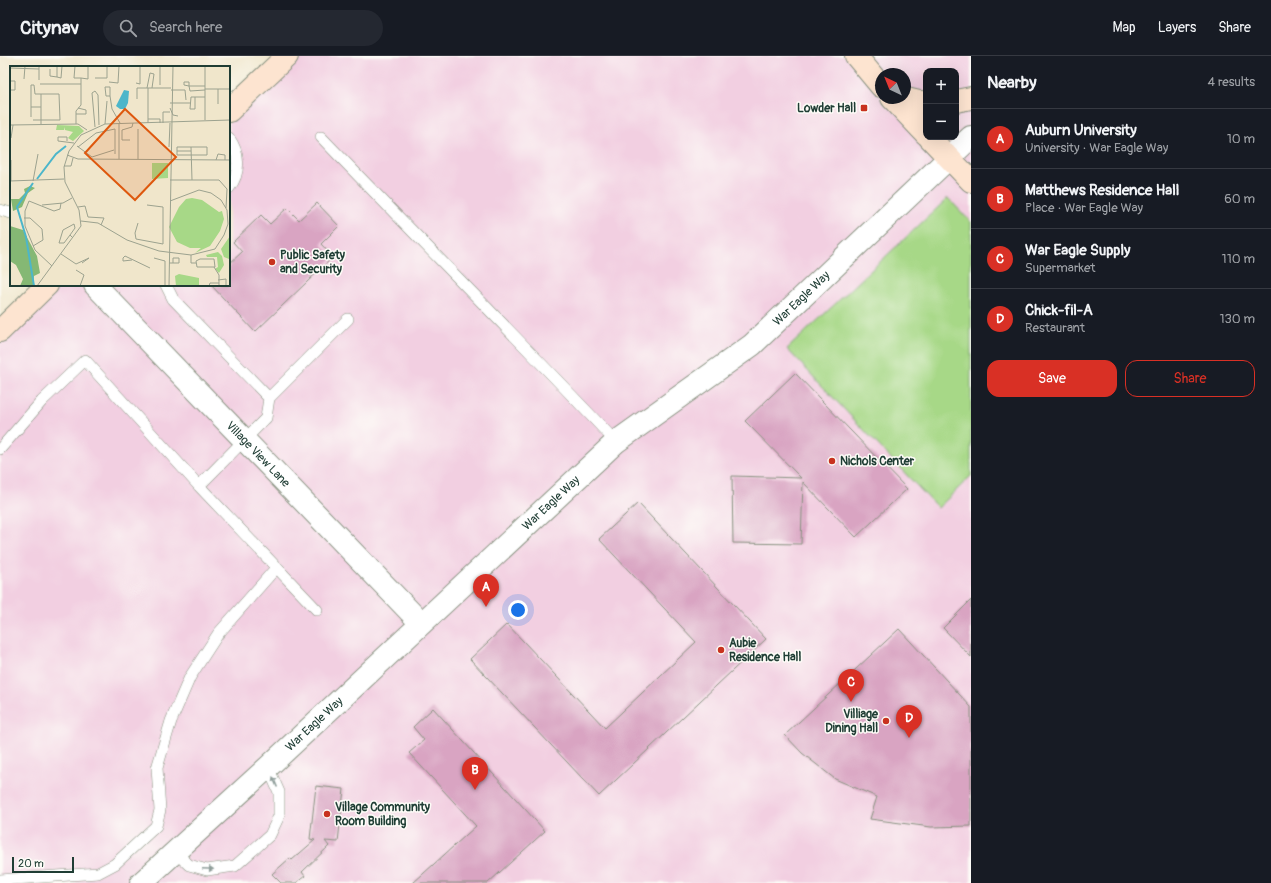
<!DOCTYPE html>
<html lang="en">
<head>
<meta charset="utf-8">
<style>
	body { margin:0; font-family:Pangolin,sans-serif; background:#242831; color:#f1f3f6 }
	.controls { position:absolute; right:12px; top:12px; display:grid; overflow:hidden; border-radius:8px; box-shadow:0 4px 16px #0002 }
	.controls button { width:36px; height:36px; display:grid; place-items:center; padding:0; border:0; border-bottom:1px solid #363941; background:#171b24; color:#f1f3f6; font:20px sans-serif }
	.compass { position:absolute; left:875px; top:12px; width:36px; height:36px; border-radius:50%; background:#171b24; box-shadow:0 4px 16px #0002; rotate:317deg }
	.scale { position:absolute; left:12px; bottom:10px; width:62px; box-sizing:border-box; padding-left:4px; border:2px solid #1f3d34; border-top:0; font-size:11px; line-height:14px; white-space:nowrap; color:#1f3d34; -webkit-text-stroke:3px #fdfcf7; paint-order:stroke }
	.you { position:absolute; left:518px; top:554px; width:14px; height:14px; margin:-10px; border:3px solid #fff; border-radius:50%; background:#1a73e8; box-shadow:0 0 0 6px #1a73e833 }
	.badge { display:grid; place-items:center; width:26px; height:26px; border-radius:50%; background:#d93025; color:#fff; font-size:13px; font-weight:700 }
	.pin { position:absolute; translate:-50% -33px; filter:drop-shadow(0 1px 2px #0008) }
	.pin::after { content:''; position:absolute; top:21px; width:14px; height:12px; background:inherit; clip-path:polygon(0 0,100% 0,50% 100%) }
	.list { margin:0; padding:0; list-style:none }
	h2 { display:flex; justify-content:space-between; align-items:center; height:52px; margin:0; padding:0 16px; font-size:17px }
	h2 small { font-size:13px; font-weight:400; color:#9ea1a6 }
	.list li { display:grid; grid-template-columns:26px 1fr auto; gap:12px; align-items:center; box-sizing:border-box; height:60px; padding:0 16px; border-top:1px solid #363941 }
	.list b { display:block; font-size:15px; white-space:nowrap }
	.list p { margin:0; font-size:13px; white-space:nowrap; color:#9ea1a6 }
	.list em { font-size:13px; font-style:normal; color:#9ea1a6 }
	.actions { display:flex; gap:8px; padding:12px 16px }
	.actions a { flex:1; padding:9px 0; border:1px solid #d93025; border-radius:12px; text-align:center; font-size:14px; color:#d93025 }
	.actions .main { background:#d93025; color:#fff }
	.icon { flex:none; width:22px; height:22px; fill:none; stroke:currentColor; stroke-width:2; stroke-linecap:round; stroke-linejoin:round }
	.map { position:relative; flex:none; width:971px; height:827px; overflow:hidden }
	header { display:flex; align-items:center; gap:24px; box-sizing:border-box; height:56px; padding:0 20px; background:#171b24; border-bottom:1px solid #363941 }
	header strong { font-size:19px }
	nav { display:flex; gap:22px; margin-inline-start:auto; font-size:14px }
	.search { width:280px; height:36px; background:#242831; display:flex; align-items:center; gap:10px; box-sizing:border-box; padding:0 14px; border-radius:22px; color:#9ea1a6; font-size:15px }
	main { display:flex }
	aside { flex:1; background:#171b24 }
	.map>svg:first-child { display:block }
	.built { fill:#f2cfe1; fill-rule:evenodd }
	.green { fill:#a7d887; stroke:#638a5e }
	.building { fill:#d9a4c2 }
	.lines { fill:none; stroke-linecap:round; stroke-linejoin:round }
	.lane-casing { stroke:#889280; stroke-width:12 }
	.street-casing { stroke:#889280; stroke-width:24 }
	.secondary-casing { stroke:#889280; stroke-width:24 }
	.lane { stroke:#fff; stroke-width:11 }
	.street { stroke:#fff; stroke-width:22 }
	.secondary { stroke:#fde4d0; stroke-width:22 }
	.oneway { fill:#8f9e9a }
	.poi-dot { fill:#c8321e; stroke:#fdfcf7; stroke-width:1.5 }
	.labels { text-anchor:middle; stroke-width:3; stroke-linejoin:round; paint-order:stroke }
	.poi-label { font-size:12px; font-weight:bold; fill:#1f3d34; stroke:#fdfcf7; text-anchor:start }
	.street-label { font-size:12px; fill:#1f3d34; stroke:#fdfcf7 }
	.inset-river { fill:none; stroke:#4cb6ca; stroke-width:2 }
	.inset-road { fill:none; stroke:#9ca28f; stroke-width:1 }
	.view { fill:#de580e; fill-opacity:0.15; stroke:#de580e; stroke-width:2 }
	.inset-edge { fill:none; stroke:#1f3d34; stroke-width:2 }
</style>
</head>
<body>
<header>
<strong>Citynav</strong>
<div class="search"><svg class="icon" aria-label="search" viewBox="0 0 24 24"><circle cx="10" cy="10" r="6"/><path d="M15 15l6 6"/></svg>Search here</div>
<nav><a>Map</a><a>Layers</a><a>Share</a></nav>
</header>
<main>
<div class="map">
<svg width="971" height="827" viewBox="0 0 971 827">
	<rect width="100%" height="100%" fill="#fdfcf7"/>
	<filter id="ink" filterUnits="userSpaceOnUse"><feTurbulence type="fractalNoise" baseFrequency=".025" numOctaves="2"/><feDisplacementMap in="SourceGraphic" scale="8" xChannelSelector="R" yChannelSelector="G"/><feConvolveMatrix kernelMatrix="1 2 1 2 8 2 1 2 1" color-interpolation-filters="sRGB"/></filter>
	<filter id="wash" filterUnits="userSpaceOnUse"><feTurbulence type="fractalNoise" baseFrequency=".012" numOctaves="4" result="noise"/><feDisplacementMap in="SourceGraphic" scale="16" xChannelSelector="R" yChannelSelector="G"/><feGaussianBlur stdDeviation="0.9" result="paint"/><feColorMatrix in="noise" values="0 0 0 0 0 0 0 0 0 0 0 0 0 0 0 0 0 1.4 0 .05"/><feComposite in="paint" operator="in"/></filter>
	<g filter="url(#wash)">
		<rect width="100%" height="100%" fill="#f0e6cb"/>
		<path class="built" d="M287 0H971V827H0V274L47 229H229V55ZM926 15H956V81H926ZM881 18H905V42H881Z"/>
		<path class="green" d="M948 142 971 166V420L938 452 787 293Z"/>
		<g id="blocks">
			<path class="building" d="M317 147 339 170 321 188 333 201 255 276 211 229H229V208L242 196 233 186 261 159 270 168 287 152 299 164Z
				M795 317 907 433 856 481 803 426 801 488 733 487 732 420 801 422 745 365Z
				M638 447 766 583 599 740 470 603 507 568 605 672 696 586 599 483Z
				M971 544V601L943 572Z
				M899 573 971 651V770L931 771 870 763 877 741 835 723 802 697 785 679Z
				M433 652 545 775 488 827H413L476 770 409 697 424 684 413 671Z
				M316 730 344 733 338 786 325 785 329 790 302 816 305 820 296 827H281L272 818 290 802 292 804 315 784 310 783Z"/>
		</g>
	</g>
	<g filter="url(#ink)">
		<use href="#blocks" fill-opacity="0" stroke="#889280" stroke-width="1"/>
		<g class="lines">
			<defs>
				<path id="lane" d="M321 81C419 183 519 283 616 386
					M229 82C240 97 241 117 229 132
					M0 154 11 157
					M166 229 173 243 269 342 348 263
					M0 393 42 345 85 304 199 430 317 554
					M199 430 266 362 269 342
					M175 796 189 809 207 814 235 810 270 779 279 760V736L268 711
					M0 824 98 817 115 808 156 770 160 754 157 712 171 665 190 621 218 578 276 512"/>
				<g id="street">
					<path id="s1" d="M95 229 421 567"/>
					<path id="s2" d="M141 827 268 711 616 386 752 289 971 81"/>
				</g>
				<path id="secondary" d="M856 0 881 30
					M892 42 926 78
					M902 42 919 46H926
					M956 45 971 42
					M229 55 287 0
					M929 81 971 125
					M0 275 47 229"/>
			</defs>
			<use href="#lane" class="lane-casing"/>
			<use href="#street" class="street-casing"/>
			<use href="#secondary" class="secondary-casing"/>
			<use href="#lane" class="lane"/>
			<use href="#street" class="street"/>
			<use href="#secondary" class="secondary"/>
		</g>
		<defs><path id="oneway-solid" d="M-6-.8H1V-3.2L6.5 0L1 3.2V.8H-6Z"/></defs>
		<g class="oneway">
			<use href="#oneway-solid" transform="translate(275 726) rotate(-113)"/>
			<use href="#oneway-solid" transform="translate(208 813) rotate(2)"/>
		</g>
	</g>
	<g class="poi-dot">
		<rect x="860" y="48" width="8" height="8" rx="2"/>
		<circle cx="272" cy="206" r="4"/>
		<circle cx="832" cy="405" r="4"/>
		<circle cx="721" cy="594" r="4"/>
		<circle cx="886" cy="665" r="4"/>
		<circle cx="327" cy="758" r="4"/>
	</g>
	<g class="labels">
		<g class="poi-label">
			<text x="856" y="56" text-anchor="end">Lowder Hall</text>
			<text x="280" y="203">Public Safety<tspan x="280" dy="14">and Security</tspan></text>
			<text x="840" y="409">Nichols Center</text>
			<text x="729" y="591">Aubie<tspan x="729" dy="14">Residence Hall</tspan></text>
			<text x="878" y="662" text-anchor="end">Villiage<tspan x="878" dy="14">Dining Hall</tspan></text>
			<text x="335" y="755">Village Community<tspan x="335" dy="14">Room Building</tspan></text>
		</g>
		<g class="street-label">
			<text dy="4" stroke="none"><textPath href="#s2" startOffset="883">War Eagle Way</textPath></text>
			<text dy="4" stroke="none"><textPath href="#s1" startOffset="235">Village View Lane</textPath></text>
			<text dy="4" stroke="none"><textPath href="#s2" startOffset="559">War Eagle Way</textPath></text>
			<text dy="4" stroke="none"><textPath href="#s2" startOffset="235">War Eagle Way</textPath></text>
		</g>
	</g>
	<g transform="translate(10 10)">
		<rect width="220" height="220" fill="#f0e6cb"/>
		<path d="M47 59 69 60 74 65 63 75 58 72 63 66 55 64 54 61V64H46ZM142 97H158V112L142 113ZM182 132 192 134 209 146 212 145 214 153 210 165 200 180 185 187 191 182H180L167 176 159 161 169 141 176 133ZM220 170V193H219L214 191 211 183ZM208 186 212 190 214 199 209 207 205 203 208 201 207 191H197L196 189ZM169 208 189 212V220H166L165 210Z" fill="#a7d887"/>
		<path d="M20 120 25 122 18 127 12 141 3 145 1 133H9L15 127 14 123ZM0 160 13 164 27 190 30 207 24 210 23 220H10L13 213 6 199 0 195Z" fill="#85b874"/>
		<path d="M114 24 119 25 118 37 115 43H110L106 40Z" fill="#4cb6ca"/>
		<path class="inset-river" d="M27 113 46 88 56 80M23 117 7 141 16 171 24 220"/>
		<path class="inset-road" d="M47 0V11L51 12 52 0M65 0 64 12H71M0 2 29 3M40 3V10L47 11M85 12H97V0M14 13 15 0M29 14V0M0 15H5V24H0M99 16 108 17 109 0M126 17 130 18V0M30 18H71M150 19V0M179 20 174 19V16H179V20H195M179 20 180 25 195 24M137 22 140 7 144 8 142 22M195 23H220M208 23V38M161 24H175L176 34M100 30V21H95L96 30H100L102 43 110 57M185 31V43H180L181 31H195M127 33V22H161M160 37H181M21 41H31V28M160 42 163 49 168 50M66 48H76V44L68 42M21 51V19H24L25 28H49L50 54H31V58M138 53H150V57M23 54H31V41M195 54V0M138 57V22M153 57V46H160M66 58V45L71 39V12L78 13V0M95 58 97 35M109 58V93M0 59 68 58 77 64M85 61 82 27 85 25 88 29 89 59M128 63V93M1 72 3 59M120 74H112V64L122 61 123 57M57 75V71H48V75L64 77M67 80 82 91 104 84M68 81 86 67 105 63V88M159 81 160 57M167 81H197V89H167ZM181 81 182 114M167 85H181M57 89 68 93 220 94M206 94 208 88 215 89V94M54 100H61L63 92M160 114H209L217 123 216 142M0 115 54 113M1 115V94M23 115 28 88M32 139 53 137 62 132M68 141 75 140 78 151 94 152 91 159M14 152H20L32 163 33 174 23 180M71 155 88 157 117 174 149 185 181 189 205 183 214 169 218 158 217 144 211 134 201 127 189 124 160 135M128 157 125 167 126 173 153 178V141L137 139M60 169 54 177H49L53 164 64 158 65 162 60 169 63 172M51 188 66 198 79 192 72 197M181 189V197H186M144 192 155 195V220M190 193H204L205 201H187L186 195ZM122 194 113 195V192L115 190 140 202M159 197H169V192H163V197M42 200 25 184 15 160V145L19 135 44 145 50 143 51 137M204 201 209 209V220M66 204 74 209 70 220M208 214 216 213V220M27 220 71 160 69 144 55 116 54 101 59 85 71 69 95 58 220 54M159 220 163 0M199 220 200 217H209"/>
		<path class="view" d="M115 43 166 91 125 134 75 87Z"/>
		<rect width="220" height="220" class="inset-edge"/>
	</g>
</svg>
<div class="controls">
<button>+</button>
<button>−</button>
</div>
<svg class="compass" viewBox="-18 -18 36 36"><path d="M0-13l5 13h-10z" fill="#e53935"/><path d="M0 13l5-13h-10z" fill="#9ea1a6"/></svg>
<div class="scale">20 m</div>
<div class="you"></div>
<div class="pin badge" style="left:486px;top:551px">A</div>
<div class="pin badge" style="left:475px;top:734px">B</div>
<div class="pin badge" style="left:851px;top:646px">C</div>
<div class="pin badge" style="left:909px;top:682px">D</div>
</div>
<aside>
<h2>Nearby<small>4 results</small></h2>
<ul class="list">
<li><span class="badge">A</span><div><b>Auburn University</b><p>University · War Eagle Way</p></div><em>10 m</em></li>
<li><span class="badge">B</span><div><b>Matthews Residence Hall</b><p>Place · War Eagle Way</p></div><em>60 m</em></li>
<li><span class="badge">C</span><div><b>War Eagle Supply</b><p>Supermarket</p></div><em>110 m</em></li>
<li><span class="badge">D</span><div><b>Chick-fil-A</b><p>Restaurant</p></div><em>130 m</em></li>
</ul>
<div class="actions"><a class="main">Save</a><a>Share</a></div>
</aside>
</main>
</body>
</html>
